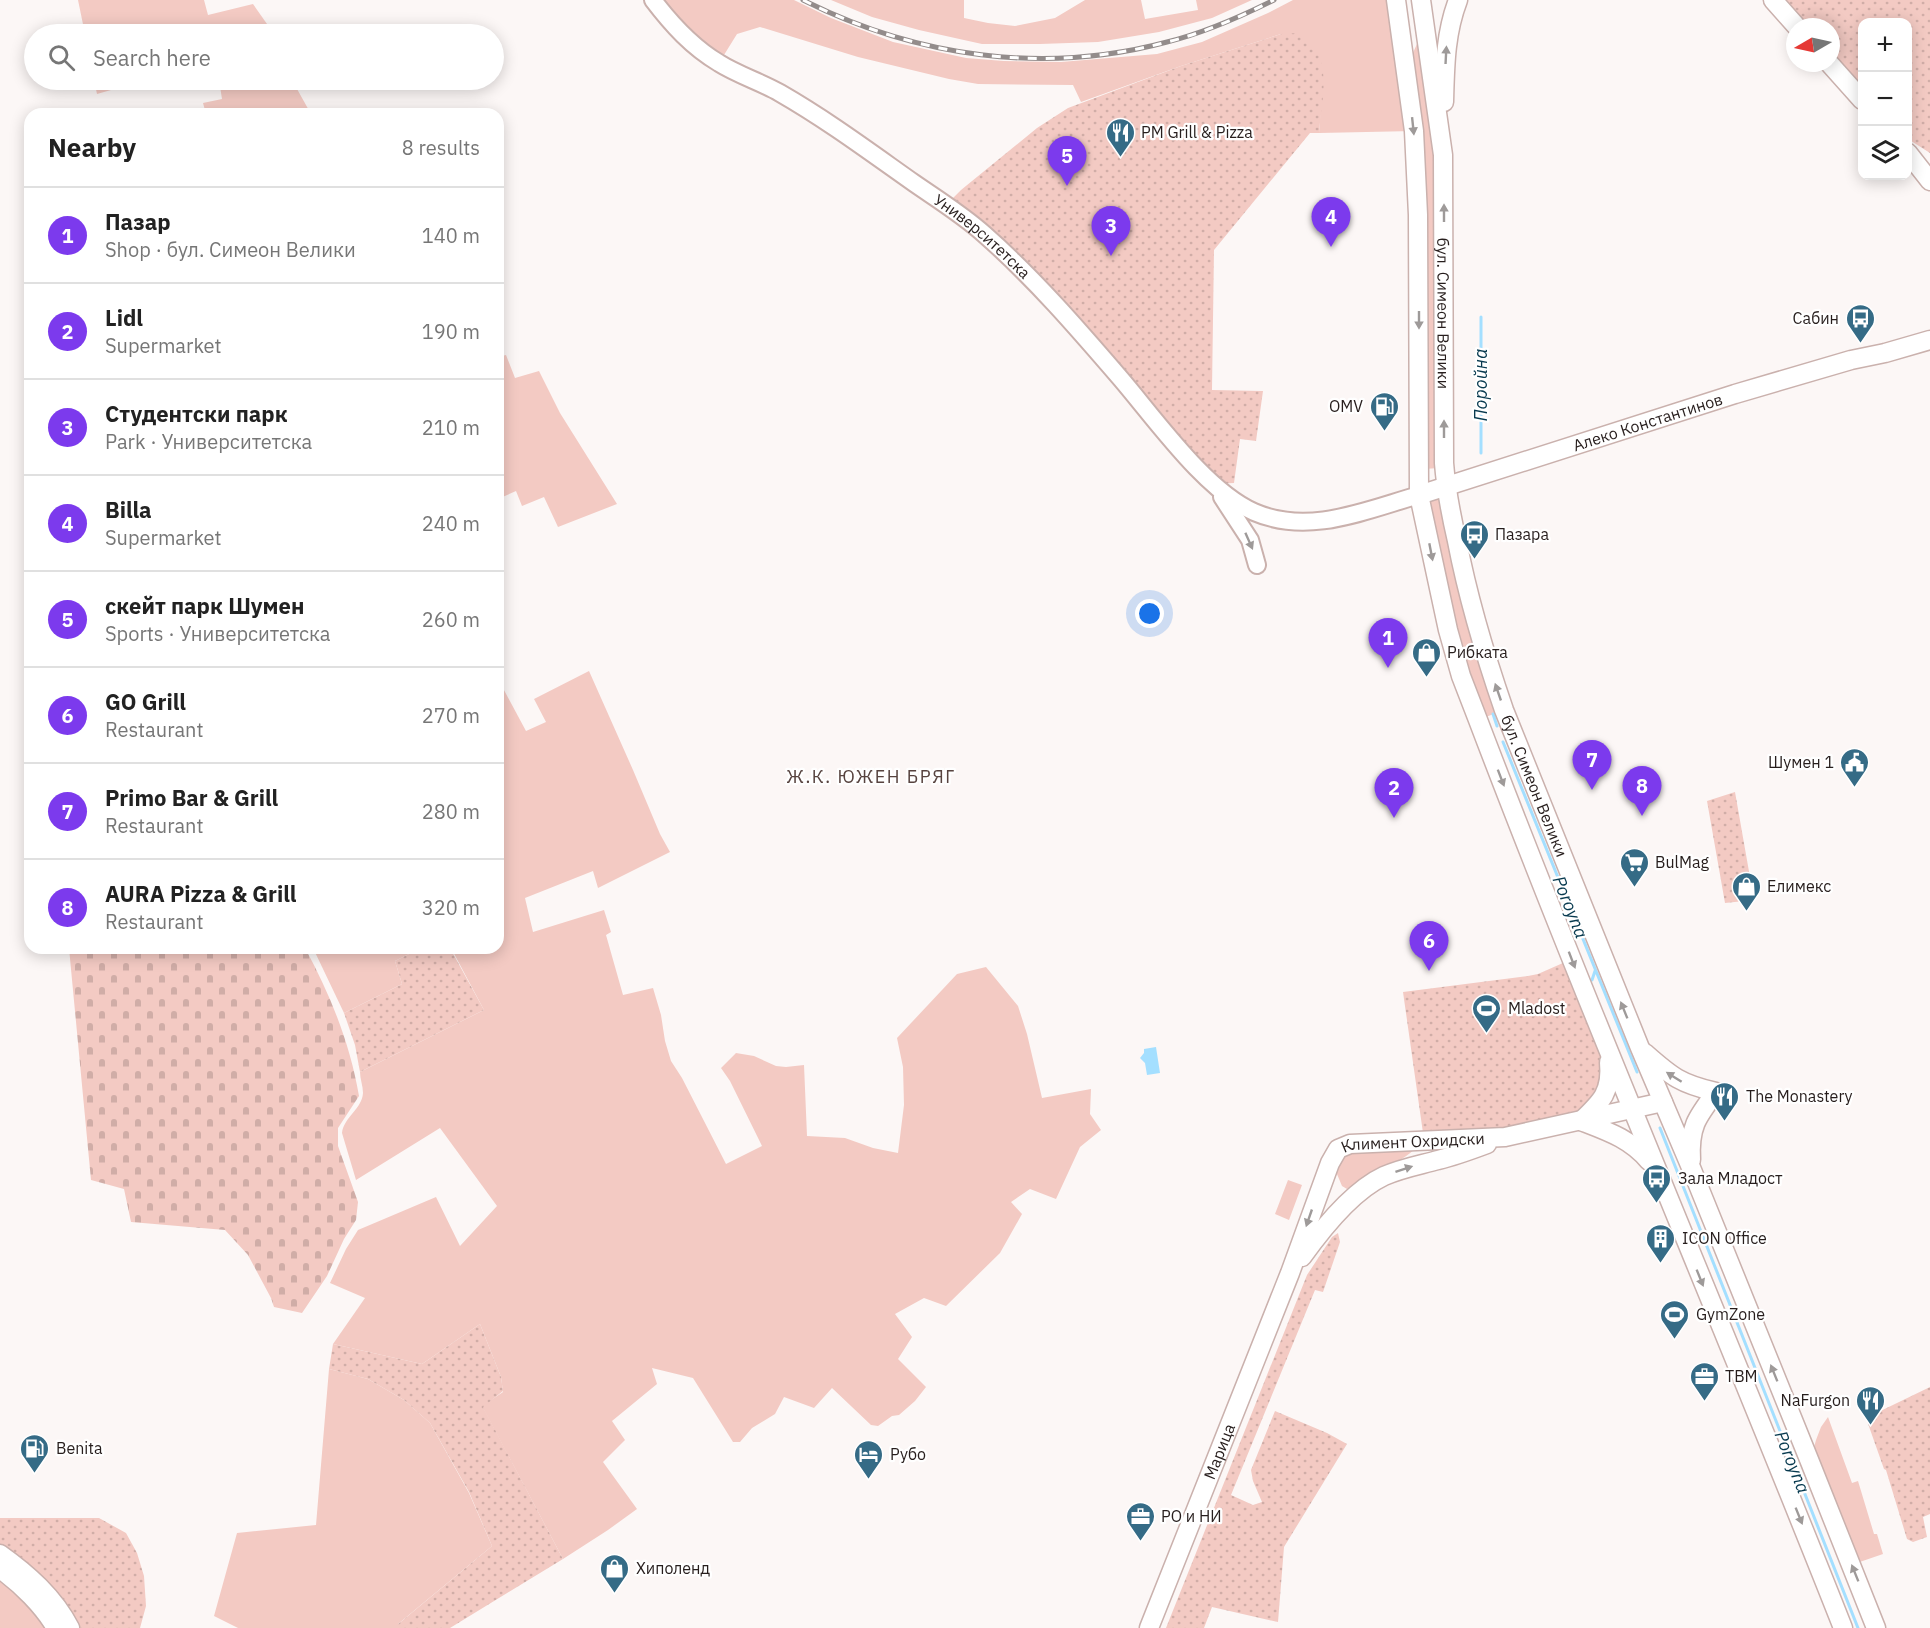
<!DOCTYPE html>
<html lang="en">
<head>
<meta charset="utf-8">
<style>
	body { margin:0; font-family:"IBM Plex Sans",sans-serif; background:#f2f2f2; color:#222 }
	.controls { position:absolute; right:18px; top:18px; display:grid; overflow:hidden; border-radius:12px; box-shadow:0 3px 15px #0003 }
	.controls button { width:54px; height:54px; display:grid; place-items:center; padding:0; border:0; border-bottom:2px solid #e0e0e0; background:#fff; color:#222; font:30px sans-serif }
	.compass { position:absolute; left:1786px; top:18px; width:54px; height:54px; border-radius:50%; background:#fff; box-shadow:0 3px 15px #0003; rotate:261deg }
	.you { position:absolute; left:1150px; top:614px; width:21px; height:21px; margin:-15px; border:4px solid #fff; border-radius:50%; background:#1a73e8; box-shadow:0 0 0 9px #1a73e833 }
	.badge { display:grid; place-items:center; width:39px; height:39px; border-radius:50%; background:#7c3aed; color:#fff; font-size:20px; font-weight:700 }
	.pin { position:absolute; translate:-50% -50px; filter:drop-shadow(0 2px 3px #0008) }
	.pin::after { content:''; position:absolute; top:32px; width:21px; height:18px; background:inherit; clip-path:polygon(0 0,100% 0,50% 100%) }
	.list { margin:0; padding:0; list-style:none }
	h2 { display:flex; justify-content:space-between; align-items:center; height:78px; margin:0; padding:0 24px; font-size:26px }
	h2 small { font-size:20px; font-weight:400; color:#767676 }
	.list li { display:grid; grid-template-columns:39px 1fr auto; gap:18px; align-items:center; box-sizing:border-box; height:96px; padding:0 24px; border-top:2px solid #e0e0e0 }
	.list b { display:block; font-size:22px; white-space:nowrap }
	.list p { margin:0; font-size:20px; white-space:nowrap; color:#767676 }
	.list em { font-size:20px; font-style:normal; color:#767676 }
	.icon { flex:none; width:33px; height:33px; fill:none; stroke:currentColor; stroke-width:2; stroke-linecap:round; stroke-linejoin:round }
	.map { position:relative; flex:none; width:1930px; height:1628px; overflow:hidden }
	.search { position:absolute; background:#fff; box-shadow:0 3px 15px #0003; left:24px; top:24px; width:480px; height:66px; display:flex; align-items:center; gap:15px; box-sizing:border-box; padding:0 21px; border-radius:33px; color:#767676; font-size:22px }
	.panel { position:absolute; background:#fff; box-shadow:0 3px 15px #0003; left:24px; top:108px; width:480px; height:846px; border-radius:18px }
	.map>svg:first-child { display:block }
	.grass { fill:#f3cac3 }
	.cemetery { fill:url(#cemetery-stones) }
	.park { fill:url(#park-dots) }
	.water { fill:#a4dfff }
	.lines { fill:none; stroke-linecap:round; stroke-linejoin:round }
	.stream { stroke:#a4dfff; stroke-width:3 }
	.tertiary-casing { stroke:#cab1ad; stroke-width:20 }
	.secondary-casing { stroke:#cab1ad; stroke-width:21 }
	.tertiary { stroke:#fff; stroke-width:16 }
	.secondary { stroke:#fff; stroke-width:18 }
	.rail-casing { stroke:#938c8b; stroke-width:5 }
	.rail { stroke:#fff; stroke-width:3; stroke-dasharray:9; stroke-linecap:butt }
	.oneway { fill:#9e9a99 }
	.labels { text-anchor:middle; stroke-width:4.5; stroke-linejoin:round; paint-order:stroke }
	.poi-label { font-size:16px; fill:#271e1d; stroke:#fff; text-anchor:start }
	.street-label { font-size:16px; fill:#271e1d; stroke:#fff }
	.water-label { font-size:18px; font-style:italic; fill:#083a4f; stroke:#fff }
	.neighbourhood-label { font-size:18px; letter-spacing:1.5px; fill:#57433f; stroke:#fff }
</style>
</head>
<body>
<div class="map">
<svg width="1930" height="1628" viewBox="0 0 1930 1628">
	<defs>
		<pattern id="cemetery-stones" width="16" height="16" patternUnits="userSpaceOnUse" patternTransform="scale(1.5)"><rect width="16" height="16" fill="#f3cac3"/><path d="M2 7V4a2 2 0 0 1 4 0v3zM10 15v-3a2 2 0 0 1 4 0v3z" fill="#d0ada7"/></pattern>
		<pattern id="park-dots" width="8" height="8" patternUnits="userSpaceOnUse" patternTransform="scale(1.5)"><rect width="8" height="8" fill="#f3cac3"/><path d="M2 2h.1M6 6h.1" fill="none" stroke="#d0ada7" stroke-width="1.8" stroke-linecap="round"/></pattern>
	</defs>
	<rect width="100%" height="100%" fill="#fcf7f6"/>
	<path class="grass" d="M78 0H204L208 15 253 4 267 24 271 34H85Z
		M653 0H794L831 18 893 42 966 58 1004 61 1061 62 1157 54 1202 42 1268 13 1293 0H1396L1414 131 1319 133 1323 77 1281 34 1181 66 1081 102 1073 85 978 84 949 79 858 57 760 27 737 34 719 63Z
		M831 0H964V18L988 23 1015 26 1055 18 1085 0H1141L1145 19 1198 10 1196 0H1252L1212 18 1159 32 1098 42 1040 44H982L919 30 872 17Z
		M1421 35 1439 154 1440 468 1423 469 1412 55Z
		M94 80H146L97 94Z
		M219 80H292L311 114H206L203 103 222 99Z
		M506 355 515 378 539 371 560 413 617 504 558 527 544 497 522 506 516 491 498 499V357Z
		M1446 488 1504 710 1478 720 1419 495Z
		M589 671 633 770 660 834 670 852 598 888 593 871 525 898 533 932 604 910 611 932 606 935 623 995 653 988 661 1015 665 1041 671 1061 682 1078 726 1164 762 1146 730 1081 721 1068 736 1053 754 1056 776 1066 786 1067 804 1065 807 1136 845 1138 873 1148 898 1153 904 1105 903 1067 897 1038 957 974 986 967 1018 1006 1027 1034 1042 1098 1091 1089 1090 1114 1101 1130 1080 1147 1056 1199 1030 1189 1011 1202 1022 1214 1000 1253 946 1306 924 1298 895 1314 912 1337 898 1359 926 1387 915 1401 899 1415 892 1416 878 1426 871 1425 832 1388 814 1408 784 1397 775 1414 752 1428 740 1442H733L693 1378 652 1368 657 1384 612 1421 625 1440 603 1462 637 1509 608 1530 563 1559 482 1406 503 1392 501 1377 480 1324 422 1364 333 1344 365 1298 330 1283 346 1249 358 1230 436 1197 460 1246 497 1206 440 1128 356 1180 342 1133C344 1117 362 1109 363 1093 363 1086 360 1079 360 1072L484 1010 451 948H498V679L526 731 546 722 534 699Z
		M313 948H421L395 961 402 984 344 1013Z
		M1415 1149C1402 1161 1384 1168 1368 1177 1361 1181 1356 1186 1347 1189L1342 1186 1334 1167 1345 1150Z
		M1288 1180 1302 1185 1289 1220 1275 1214Z
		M329 1369 368 1379 404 1400 430 1423 469 1493 492 1546 398 1624 399 1628H238L214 1616 237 1533 316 1525Z
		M1828 1417 1852 1483 1858 1481 1874 1534H1877L1883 1554 1851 1565 1810 1462 1816 1440 1821 1427Z
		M0 1569 56 1628H0Z"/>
	<path class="cemetery" d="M69 948H305C330 994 350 1043 359 1096L338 1128V1146L358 1202 356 1220 344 1239 327 1276 302 1313 274 1307 271 1298 248 1255 225 1230 131 1222 124 1189 91 1180Z"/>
	<path class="park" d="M1785 0H1930V153L1908 139V22H1862V90L1831 54V27H1808Z
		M1299 33C1303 37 1309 41 1313 45 1331 68 1321 106 1319 133H1310L1214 250 1212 390 1263 391 1256 441 1240 439 1234 483 1213 484 1111 368 946 205 961 190 1037 128 1068 108 1181 66 1281 34Z
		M1735 792 1754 900 1725 903 1707 801Z
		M421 948H450L484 1010 360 1072 355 1045 344 1013 402 984 395 961Z
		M1572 959 1607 1048 1596 1106 1505 1137 1423 1133 1403 992 1528 976 1538 974Z
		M1338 1233 1340 1242 1323 1292 1315 1290 1231 1495 1253 1505 1262 1502 1253 1481 1251 1470 1275 1411 1327 1433 1347 1444 1284 1547 1278 1622 1212 1607 1204 1628H1166L1307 1275 1332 1237Z
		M480 1324 501 1377 503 1391 483 1407 563 1559 450 1628H398L397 1625 492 1546 469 1492 430 1423 404 1400 368 1379 329 1369 333 1344 422 1364Z
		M1930 1387V1514L1923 1517 1927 1537 1913 1542 1907 1539 1886 1470 1884 1469 1866 1418Z
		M0 1518H99L126 1533 137 1553 144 1576 146 1606 140 1628H70L0 1554Z"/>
	<path class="water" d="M1156 1047 1160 1073 1147 1075 1145 1063 1140 1058 1144 1053V1049Z"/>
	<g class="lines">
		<path class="stream" d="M1481 317V453
			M1493 714 1497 726
			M1503 742 1637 1072
			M1592 980 1595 971
			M1660 1128 1858 1628"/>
		<defs>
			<g id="tertiary">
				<path id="s1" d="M653 0C672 25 692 47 719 63 738 75 761 82 780 93 827 120 870 152 914 183 937 199 963 215 984 234 1034 278 1078 329 1121 379 1156 420 1206 491 1254 512 1309 536 1366 510 1419 495"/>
				<path d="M1222 497 1250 540 1257 565"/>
			</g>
			<g id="secondary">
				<path d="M1396 0 1414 131 1418 215 1419 495 1448 630 1461 676 1478 720C1594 1025 1723 1324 1843 1628"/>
				<path id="s2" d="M1421 0 1443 155 1444 463C1446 489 1451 515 1457 541 1468 598 1485 655 1504 710L1640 1048 1692 1170 1810 1462 1876 1628"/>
				<path d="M1773 0 1797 27"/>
				<path d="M1829 63 1862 100"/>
				<path d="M1444 102C1445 67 1445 34 1458 0"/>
				<path d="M1908 153 1930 181"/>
				<path id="s3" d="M1419 495 1735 394 1851 360 1885 353 1930 340"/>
				<path d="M1645 1053C1672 1077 1681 1084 1716 1092 1697 1117 1689 1127 1691 1160"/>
				<path d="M1609 1062C1612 1092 1601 1102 1581 1121 1607 1131 1631 1139 1649 1161"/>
				<path d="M1302 1257C1322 1229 1352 1191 1384 1176 1402 1168 1420 1165 1438 1160 1455 1156 1471 1150 1487 1144"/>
				<path d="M0 1554C28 1574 54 1597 70 1628"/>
				<path d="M0 1569C21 1584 43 1606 56 1628"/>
				<path id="s4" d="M1149 1628 1290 1273 1330 1163 1338 1149 1350 1144 1505 1137 1663 1102"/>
			</g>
		</defs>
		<use href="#tertiary" class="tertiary-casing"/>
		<use href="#secondary" class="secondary-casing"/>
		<use href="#tertiary" class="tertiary"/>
		<use href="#secondary" class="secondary"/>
		<defs>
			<path id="rail" d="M803 0C916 57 1044 75 1167 42 1204 33 1240 17 1274 0"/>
		</defs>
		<use href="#rail" class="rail-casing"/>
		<use href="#rail" class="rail"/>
	</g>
	<defs><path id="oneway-solid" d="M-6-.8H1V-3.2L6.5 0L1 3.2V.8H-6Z" transform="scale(1.5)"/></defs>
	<g class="oneway">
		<use href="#oneway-solid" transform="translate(1446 55) rotate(-87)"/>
		<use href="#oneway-solid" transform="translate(1413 126) rotate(84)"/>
		<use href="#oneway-solid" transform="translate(1444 213) rotate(-90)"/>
		<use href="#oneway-solid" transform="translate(1419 320) rotate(90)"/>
		<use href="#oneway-solid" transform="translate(1444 429) rotate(-90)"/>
		<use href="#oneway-solid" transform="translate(1249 541) rotate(66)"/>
		<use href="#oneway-solid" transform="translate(1431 552) rotate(79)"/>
		<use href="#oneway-solid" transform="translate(1498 692) rotate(-109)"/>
		<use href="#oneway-solid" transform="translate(1501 778) rotate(69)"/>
		<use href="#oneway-solid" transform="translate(1572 960) rotate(69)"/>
		<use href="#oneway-solid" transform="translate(1624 1010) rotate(-112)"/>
		<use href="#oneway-solid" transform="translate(1674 1077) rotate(-148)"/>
		<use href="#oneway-solid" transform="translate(1404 1169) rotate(-18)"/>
		<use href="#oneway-solid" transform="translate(1309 1218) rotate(109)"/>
		<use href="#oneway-solid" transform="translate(1700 1278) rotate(68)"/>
		<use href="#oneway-solid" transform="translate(1774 1373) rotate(-112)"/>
		<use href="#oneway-solid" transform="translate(1799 1516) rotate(68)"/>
		<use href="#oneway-solid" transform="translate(1855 1573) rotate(-112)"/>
	</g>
	<defs>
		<symbol id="restaurant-pin" viewBox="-11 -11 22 30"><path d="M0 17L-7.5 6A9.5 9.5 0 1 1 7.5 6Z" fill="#356b86" stroke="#fff"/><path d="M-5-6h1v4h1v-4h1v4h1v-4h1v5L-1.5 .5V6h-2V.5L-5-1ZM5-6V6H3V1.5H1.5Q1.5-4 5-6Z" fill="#fff"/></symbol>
		<symbol id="bus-pin" viewBox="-11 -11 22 30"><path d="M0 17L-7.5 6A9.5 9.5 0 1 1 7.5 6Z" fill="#356b86" stroke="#fff"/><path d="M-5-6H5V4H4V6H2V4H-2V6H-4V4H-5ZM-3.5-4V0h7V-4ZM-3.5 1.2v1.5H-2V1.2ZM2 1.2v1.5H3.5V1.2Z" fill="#fff"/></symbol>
		<symbol id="fuel-pin" viewBox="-11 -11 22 30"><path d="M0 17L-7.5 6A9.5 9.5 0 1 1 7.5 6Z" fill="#356b86" stroke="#fff"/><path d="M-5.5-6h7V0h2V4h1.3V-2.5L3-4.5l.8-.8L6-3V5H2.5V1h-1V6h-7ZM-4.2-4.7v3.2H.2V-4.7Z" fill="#fff"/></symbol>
		<symbol id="shop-pin" viewBox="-11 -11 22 30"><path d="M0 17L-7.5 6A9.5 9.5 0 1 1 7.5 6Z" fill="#356b86" stroke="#fff"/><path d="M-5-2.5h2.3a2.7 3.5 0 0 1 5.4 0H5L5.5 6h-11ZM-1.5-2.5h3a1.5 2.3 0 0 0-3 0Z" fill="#fff"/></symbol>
		<symbol id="civic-pin" viewBox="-11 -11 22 30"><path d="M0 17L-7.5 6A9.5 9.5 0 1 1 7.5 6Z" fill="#356b86" stroke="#fff"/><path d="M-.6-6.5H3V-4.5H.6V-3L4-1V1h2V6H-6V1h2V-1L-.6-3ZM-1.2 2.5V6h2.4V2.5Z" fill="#fff"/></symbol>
		<symbol id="supermarket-pin" viewBox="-11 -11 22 30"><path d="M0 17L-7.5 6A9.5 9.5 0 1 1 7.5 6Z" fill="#356b86" stroke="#fff"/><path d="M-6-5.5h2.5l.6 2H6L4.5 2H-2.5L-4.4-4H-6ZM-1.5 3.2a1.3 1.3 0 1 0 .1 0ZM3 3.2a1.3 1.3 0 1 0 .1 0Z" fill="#fff"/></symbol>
		<symbol id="stadium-pin" viewBox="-11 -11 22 30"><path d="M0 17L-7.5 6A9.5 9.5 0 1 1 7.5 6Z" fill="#356b86" stroke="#fff"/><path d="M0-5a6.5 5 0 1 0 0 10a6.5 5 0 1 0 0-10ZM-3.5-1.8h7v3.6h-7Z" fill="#fff"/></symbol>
		<symbol id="building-pin" viewBox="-11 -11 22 30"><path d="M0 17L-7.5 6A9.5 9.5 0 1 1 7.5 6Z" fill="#356b86" stroke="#fff"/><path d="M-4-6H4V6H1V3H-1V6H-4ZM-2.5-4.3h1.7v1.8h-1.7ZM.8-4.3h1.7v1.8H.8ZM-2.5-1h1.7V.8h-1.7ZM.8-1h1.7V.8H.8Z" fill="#fff"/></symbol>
		<symbol id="office-pin" viewBox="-11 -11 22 30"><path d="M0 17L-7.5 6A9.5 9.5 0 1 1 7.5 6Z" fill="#356b86" stroke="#fff"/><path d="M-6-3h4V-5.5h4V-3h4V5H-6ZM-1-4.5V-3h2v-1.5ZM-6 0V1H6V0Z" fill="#fff"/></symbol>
		<symbol id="hotel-pin" viewBox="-11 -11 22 30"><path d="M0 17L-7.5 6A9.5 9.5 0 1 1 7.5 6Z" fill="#356b86" stroke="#fff"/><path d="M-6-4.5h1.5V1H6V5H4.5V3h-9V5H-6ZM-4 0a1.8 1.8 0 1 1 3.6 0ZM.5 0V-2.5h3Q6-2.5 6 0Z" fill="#fff"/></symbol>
	</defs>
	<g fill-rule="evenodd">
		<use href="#restaurant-pin" x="1104" y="116" width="33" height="45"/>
		<use href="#bus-pin" x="1844" y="302" width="33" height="45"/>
		<use href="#fuel-pin" x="1368" y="390" width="33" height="45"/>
		<use href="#bus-pin" x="1458" y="518" width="33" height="45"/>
		<use href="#shop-pin" x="1410" y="636" width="33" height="45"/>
		<use href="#civic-pin" x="1838" y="746" width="33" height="45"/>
		<use href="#supermarket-pin" x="1618" y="846" width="33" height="45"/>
		<use href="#shop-pin" x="1730" y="870" width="33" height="45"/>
		<use href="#stadium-pin" x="1470" y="992" width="33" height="45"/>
		<use href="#restaurant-pin" x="1708" y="1080" width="33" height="45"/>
		<use href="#bus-pin" x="1640" y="1162" width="33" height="45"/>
		<use href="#building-pin" x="1644" y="1222" width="33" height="45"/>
		<use href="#stadium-pin" x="1658" y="1298" width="33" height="45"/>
		<use href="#office-pin" x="1688" y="1360" width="33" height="45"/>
		<use href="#restaurant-pin" x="1854" y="1384" width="33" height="45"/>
		<use href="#fuel-pin" x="18" y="1432" width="33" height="45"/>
		<use href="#hotel-pin" x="852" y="1438" width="33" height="45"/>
		<use href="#office-pin" x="1124" y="1500" width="33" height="45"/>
		<use href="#shop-pin" x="598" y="1552" width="33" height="45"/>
	</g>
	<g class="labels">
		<g class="poi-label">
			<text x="1141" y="138">PM Grill &amp; Pizza</text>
			<text x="1839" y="324" text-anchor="end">Сабин</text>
			<text x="1363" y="412" text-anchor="end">OMV</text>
			<text x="1495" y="540">Пазара</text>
			<text x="1447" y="658">Рибката</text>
			<text x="1834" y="768" text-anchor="end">Шумен 1</text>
			<text x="1655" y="868">BulMag</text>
			<text x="1767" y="892">Елимекс</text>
			<text x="1508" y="1014">Mladost</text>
			<text x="1746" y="1102">The Monastery</text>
			<text x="1678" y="1184">Зала Младост</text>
			<text x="1682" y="1244">ICON Office</text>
			<text x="1696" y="1320">GymZone</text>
			<text x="1725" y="1382">ТВМ</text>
			<text x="1850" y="1406" text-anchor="end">NaFurgon</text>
			<text x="56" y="1454">Benita</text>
			<text x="890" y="1460">Рубо</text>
			<text x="1161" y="1522">РО и НИ</text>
			<text x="636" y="1574">Хиполенд</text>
		</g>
		<g class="street-label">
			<text dy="6" stroke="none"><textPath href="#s1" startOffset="408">Университетска</textPath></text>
			<text dy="6" stroke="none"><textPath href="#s2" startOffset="315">бул. Симеон Велики</textPath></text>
			<text dy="6" stroke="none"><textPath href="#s3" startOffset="240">Алеко Константинов</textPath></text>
			<text dy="6" stroke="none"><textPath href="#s2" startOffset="801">бул. Симеон Велики</textPath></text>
			<text dy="6" stroke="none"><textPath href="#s4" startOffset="591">Климент Охридски</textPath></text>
			<text dy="6" stroke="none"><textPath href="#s4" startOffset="190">Марица</textPath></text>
		</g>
		<g class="water-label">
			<text transform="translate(1481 385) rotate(-90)" y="6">Поройна</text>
			<text transform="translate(1570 907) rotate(68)" y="6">Poroyna</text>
			<text transform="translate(1792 1462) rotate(68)" y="6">Poroyna</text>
		</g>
		<g class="neighbourhood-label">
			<text x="871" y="783">Ж.К. ЮЖЕН БРЯГ</text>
		</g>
	</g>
</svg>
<div class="controls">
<button>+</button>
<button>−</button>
<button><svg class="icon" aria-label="layers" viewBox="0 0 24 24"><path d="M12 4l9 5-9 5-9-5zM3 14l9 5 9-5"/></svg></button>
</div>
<svg class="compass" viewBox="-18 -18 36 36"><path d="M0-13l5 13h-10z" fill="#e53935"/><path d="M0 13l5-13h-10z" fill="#767676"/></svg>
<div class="you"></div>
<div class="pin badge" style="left:1388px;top:668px">1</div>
<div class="pin badge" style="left:1394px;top:818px">2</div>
<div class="pin badge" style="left:1111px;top:256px">3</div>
<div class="pin badge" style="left:1331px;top:247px">4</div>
<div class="pin badge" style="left:1067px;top:186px">5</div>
<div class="pin badge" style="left:1429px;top:971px">6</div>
<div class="pin badge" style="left:1592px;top:790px">7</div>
<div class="pin badge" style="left:1642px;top:816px">8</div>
<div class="search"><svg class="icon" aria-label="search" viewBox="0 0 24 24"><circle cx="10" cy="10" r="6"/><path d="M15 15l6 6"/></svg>Search here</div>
<section class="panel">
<h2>Nearby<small>8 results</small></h2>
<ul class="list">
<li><span class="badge">1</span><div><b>Пазар</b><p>Shop · бул. Симеон Велики</p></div><em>140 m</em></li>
<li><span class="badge">2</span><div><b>Lidl</b><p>Supermarket</p></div><em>190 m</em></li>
<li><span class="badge">3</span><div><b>Студентски парк</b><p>Park · Университетска</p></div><em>210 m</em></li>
<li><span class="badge">4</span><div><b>Billa</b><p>Supermarket</p></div><em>240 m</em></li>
<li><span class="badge">5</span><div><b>скейт парк Шумен</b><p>Sports · Университетска</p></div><em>260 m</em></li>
<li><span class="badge">6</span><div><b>GO Grill</b><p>Restaurant</p></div><em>270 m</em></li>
<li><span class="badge">7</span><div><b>Primo Bar &amp; Grill</b><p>Restaurant</p></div><em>280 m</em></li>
<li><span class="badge">8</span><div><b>AURA Pizza &amp; Grill</b><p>Restaurant</p></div><em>320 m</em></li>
</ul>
</section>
</div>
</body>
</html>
